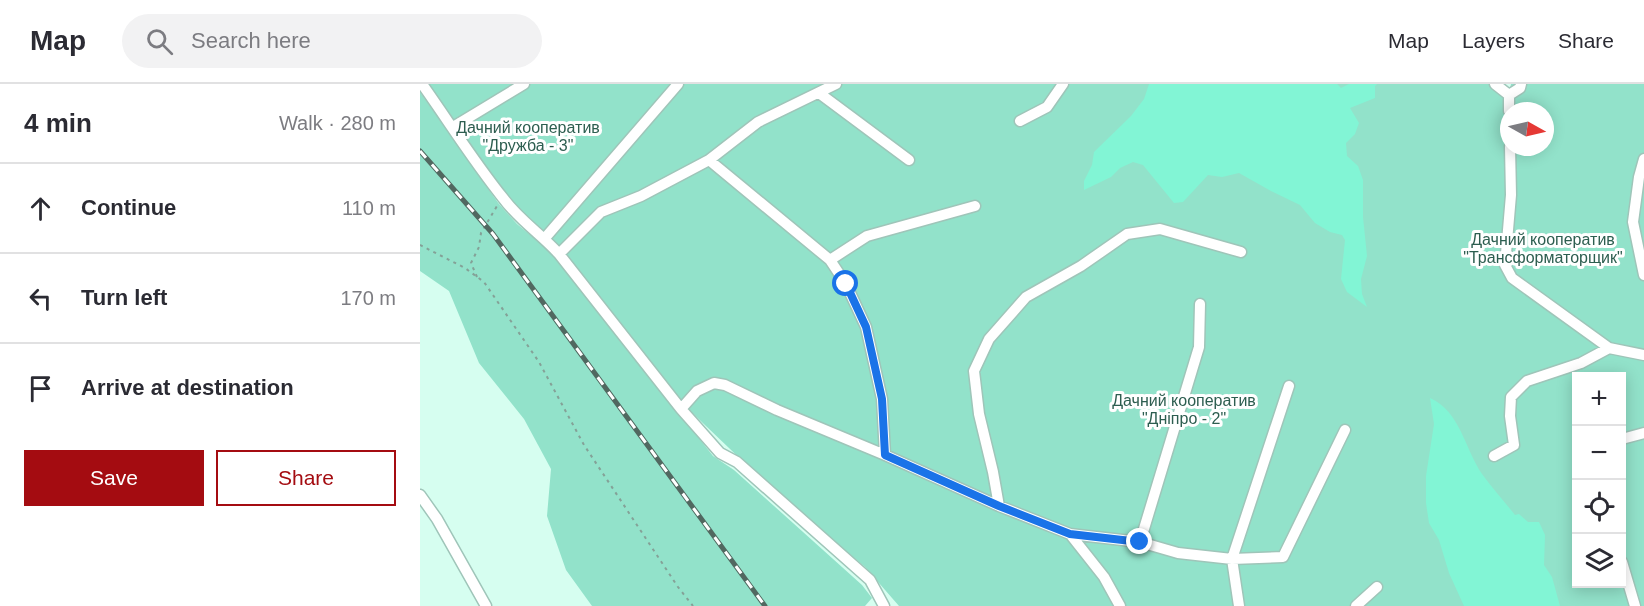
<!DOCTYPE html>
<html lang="en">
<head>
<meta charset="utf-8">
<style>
	body { margin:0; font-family:Arial,sans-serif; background:#f2f2f3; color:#2b2b33 }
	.controls { position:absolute; right:18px; bottom:18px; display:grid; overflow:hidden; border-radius:0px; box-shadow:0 3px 15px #0003 }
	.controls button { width:54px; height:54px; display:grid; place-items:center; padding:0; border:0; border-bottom:2px solid #e1e1e2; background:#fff; color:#2b2b33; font:30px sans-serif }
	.compass { position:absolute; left:1080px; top:18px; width:54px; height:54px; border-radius:50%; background:#fff; box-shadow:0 3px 15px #0003; rotate:98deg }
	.stop { position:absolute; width:18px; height:18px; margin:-14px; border:4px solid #1a73e8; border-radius:50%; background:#fff }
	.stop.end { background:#1a73e8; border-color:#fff; box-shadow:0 2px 6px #0008 }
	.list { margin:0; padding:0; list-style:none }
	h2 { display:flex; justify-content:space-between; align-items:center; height:78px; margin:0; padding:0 24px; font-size:26px }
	h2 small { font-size:20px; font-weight:400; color:#7c7c81 }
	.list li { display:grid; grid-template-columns:39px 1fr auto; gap:18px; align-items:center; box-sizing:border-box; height:90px; padding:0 24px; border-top:2px solid #e1e1e2 }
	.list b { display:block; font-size:22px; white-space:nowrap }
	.list em { font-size:20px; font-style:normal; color:#7c7c81 }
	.actions { display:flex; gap:12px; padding:18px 24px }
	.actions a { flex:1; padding:14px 0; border:2px solid #a40c11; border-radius:0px; text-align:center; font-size:21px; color:#a40c11 }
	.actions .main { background:#a40c11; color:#fff }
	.icon { flex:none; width:33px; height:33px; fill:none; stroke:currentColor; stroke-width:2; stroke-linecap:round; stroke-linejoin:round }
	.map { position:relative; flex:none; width:1224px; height:522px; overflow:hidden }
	header { display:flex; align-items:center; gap:36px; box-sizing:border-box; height:84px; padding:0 30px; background:#fff; border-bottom:2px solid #e1e1e2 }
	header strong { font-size:28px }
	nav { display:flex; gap:33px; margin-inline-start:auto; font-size:21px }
	.search { width:420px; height:54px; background:#f2f2f3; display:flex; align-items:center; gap:15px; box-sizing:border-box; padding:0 21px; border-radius:33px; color:#7c7c81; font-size:22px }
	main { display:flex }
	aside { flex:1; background:#fff }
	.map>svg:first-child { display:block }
	.green { fill:#92e2ca; fill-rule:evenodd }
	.water { fill:#82f5d5 }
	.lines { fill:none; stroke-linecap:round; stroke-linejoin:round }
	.minor-casing { stroke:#9fc5b9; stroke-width:13 }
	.path { stroke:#84a197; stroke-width:2; stroke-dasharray:3 4.5; stroke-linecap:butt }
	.minor { stroke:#fff; stroke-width:10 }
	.rail-casing { stroke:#516860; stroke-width:5 }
	.rail { stroke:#fff; stroke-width:3; stroke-dasharray:9; stroke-linecap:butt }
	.route { stroke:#1a73e8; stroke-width:8 }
	.labels { text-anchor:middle; stroke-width:6; stroke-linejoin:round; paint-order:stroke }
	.park-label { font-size:16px; fill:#2d5e50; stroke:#fff }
</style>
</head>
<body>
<header>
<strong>Map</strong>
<div class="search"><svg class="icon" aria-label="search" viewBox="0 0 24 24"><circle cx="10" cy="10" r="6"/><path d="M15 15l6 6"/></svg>Search here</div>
<nav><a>Map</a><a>Layers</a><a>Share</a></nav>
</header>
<main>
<aside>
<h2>4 min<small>Walk · 280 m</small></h2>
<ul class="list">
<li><svg class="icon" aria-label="ahead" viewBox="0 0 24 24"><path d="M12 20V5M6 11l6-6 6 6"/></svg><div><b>Continue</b></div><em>110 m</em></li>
<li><svg class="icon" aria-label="left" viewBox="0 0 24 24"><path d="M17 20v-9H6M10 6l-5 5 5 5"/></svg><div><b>Turn left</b></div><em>170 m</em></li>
<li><svg class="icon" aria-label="arrive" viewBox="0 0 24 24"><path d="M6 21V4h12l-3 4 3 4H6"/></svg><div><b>Arrive at destination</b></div></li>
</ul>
<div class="actions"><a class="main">Save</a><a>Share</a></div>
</aside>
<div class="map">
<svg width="1224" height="522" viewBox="0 0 1224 522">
	<rect width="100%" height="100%" fill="#d6fef0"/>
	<path class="green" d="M0 0H1075L1089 10 1091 0H1224V522H479L445 483 355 408 241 299 133 156 112 137 84 117ZM1089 27H1125V63H1089ZM1156 292H1202V500H1156Z
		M0 8 79 120 97 140 137 173 293 372 314 386 442 501 452 514 445 522H172L146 486 127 432 131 385 104 335 59 279 29 207 0 187Z"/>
	<path class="water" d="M729 0H917L921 4 929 0H957L955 2V14L930 24 939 39 935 50 926 59 927 72 938 82 943 96V133L947 172 941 195 942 210 947 223 927 208 921 195 925 156 922 151 910 148 895 139 880 121 851 107 819 89 802 93 788 91 763 118 754 119 723 81 713 78 700 84 691 93 664 106V97L672 81 674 68 711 32 724 15Z
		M1010 314C1040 327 1045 365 1062 390 1072 404 1084 417 1095 431L1099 430 1108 438H1119L1125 451 1124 481 1132 493 1140 522H1044L1029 489 1019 456 1009 439 1006 419V392L1014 340Z"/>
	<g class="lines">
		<defs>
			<path id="minor" d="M2 0C29 38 54 78 83 114 99 136 121 150 139 170L261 325 300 369 317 378 450 496 464 522
				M1075 0 1089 11V27
				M399 9 489 76
				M1089 11 1100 4 1101 0
				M600 37 627 23 643 0
				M33 43 104 0
				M1090 63 1091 111 1085 181 1092 194 1189 264 1224 271
				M1224 75 1219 93 1213 138 1224 191
				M289 76 338 38 416 0
				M125 154 258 0
				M139 170 181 128 221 112 289 76 410 176 426 200 446 243 462 315 465 371
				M410 176 447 152 555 122
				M261 325 277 307 294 299 305 301 357 326 465 371 579 422 650 450 684 493 700 522
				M1202 355 1224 349
				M1074 372 1094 361 1090 332 1091 313 1107 297 1161 279 1189 264
				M0 411 17 435 66 522
				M579 422 573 388 559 330 554 287 569 255 606 213 661 182 707 150 740 145 821 168
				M650 450 720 458 758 469 812 475 863 473 925 346
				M720 458 779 263 780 220
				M1202 478 1215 522
				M819 522 812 475 869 302
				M936 522 957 503"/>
		</defs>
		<use href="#minor" class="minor-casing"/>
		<path class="path" d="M0 161 45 184 64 198 119 278 164 361 258 503 273 522
			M57 193 51 179 59 163 61 149 77 122"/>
		<use href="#minor" class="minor"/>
		<defs>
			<path id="rail" d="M0 67 73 150 345 522"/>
		</defs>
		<use href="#rail" class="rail-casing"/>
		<use href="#rail" class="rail"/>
	</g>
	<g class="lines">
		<path class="route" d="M426 200 446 243 462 315 465 371 579 422 650 450 720 458"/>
	</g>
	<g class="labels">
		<g class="park-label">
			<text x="108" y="49">Дачний кооператив<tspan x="108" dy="18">"Дружба - 3"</tspan></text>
			<text x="1123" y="161">Дачний кооператив<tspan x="1123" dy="18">"Трансформаторщик"</tspan></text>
			<text x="764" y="322">Дачний кооператив<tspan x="764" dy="18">"Дніпро - 2"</tspan></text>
		</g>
	</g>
</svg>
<div class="controls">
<button>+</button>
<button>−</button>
<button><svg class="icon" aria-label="locate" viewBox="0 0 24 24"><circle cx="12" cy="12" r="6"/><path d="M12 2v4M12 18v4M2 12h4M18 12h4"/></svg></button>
<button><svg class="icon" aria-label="layers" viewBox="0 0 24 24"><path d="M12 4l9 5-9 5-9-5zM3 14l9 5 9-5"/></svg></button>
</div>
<svg class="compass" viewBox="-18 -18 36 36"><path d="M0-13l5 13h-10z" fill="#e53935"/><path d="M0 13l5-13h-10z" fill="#7c7c81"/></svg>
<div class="stop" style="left:426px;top:200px"></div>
<div class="stop end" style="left:720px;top:458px"></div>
</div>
</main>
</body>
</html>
